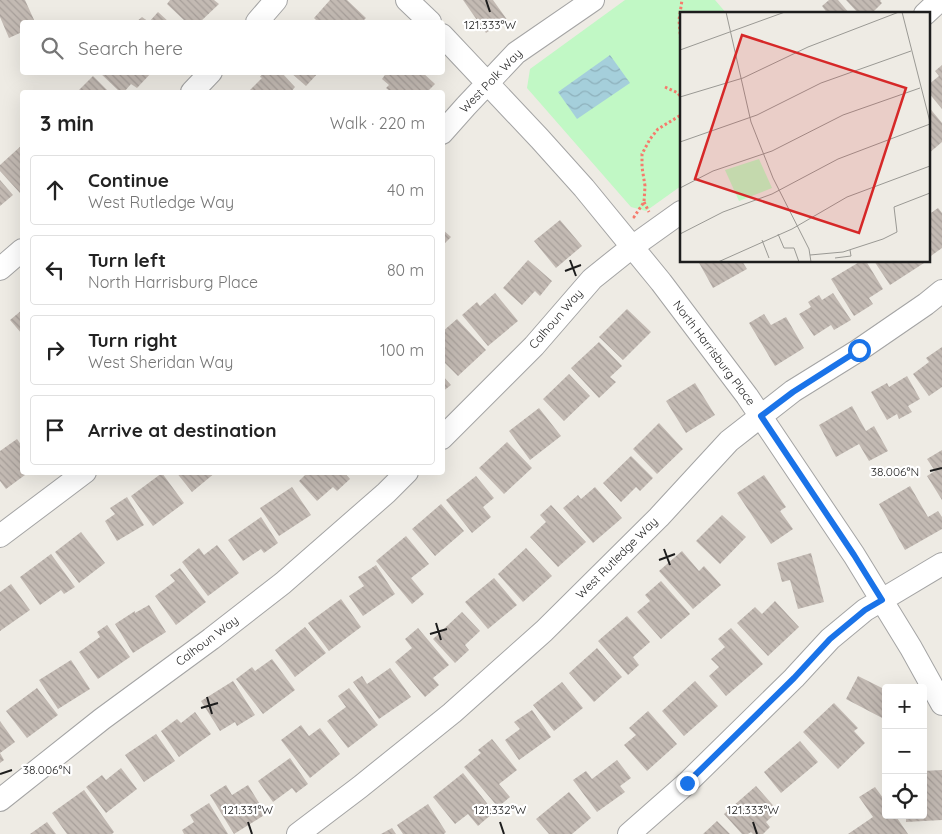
<!DOCTYPE html>
<html lang="en">
<head>
<meta charset="utf-8">
<style>
	body { margin:0; font-family:Quicksand,sans-serif; background:#f2f2f2; color:#222 }
	.controls { position:absolute; right:15px; bottom:15px; display:grid; overflow:hidden; border-radius:5px; box-shadow:0 5px 20px #0002 }
	.controls button { width:45px; height:45px; display:grid; place-items:center; padding:0; border:0; border-bottom:1px solid #e0e0e0; background:#fff; color:#222; font:25px sans-serif }
	.stop { position:absolute; width:15px; height:15px; margin:-11px; border:4px solid #1a73e8; border-radius:50%; background:#fff }
	.stop.end { background:#1a73e8; border-color:#fff; box-shadow:0 1px 5px #0008 }
	.list { margin:0; padding:0; list-style:none }
	h2 { display:flex; justify-content:space-between; align-items:center; height:65px; margin:0; padding:0 20px; font-size:21px }
	h2 small { font-size:16px; font-weight:400; color:#767676 }
	.list li { display:grid; grid-template-columns:32px 1fr auto; gap:15px; align-items:center; box-sizing:border-box; height:70px; margin:0 10px 10px; padding:0 10px; border:1px solid #e0e0e0; border-radius:5px }
	.list b { display:block; font-size:19px; white-space:nowrap }
	.list p { margin:0; font-size:16px; white-space:nowrap; color:#767676 }
	.list em { font-size:16px; font-style:normal; color:#767676 }
	.icon { flex:none; width:28px; height:28px; fill:none; stroke:currentColor; stroke-width:2; stroke-linecap:round; stroke-linejoin:round }
	.map { position:relative; flex:none; width:942px; height:834px; overflow:hidden }
	.search { position:absolute; background:#fff; box-shadow:0 5px 20px #0002; left:20px; top:20px; width:425px; height:55px; display:flex; align-items:center; gap:12px; box-sizing:border-box; padding:0 18px; border-radius:5px; color:#767676; font-size:19px }
	.panel { position:absolute; background:#fff; box-shadow:0 5px 20px #0002; left:20px; top:90px; width:425px; height:385px; border-radius:5px }
	.map>svg:first-child { display:block }
	.park { fill:#c1f8c5 }
	.water { fill:url(#water-waves) }
	.building { fill:url(#building-back-hatch) }
	.lines { fill:none; stroke-linecap:round; stroke-linejoin:round }
	.minor-casing { stroke:#a4a4a4; stroke-width:24 }
	.path { stroke:#f67b6c; stroke-width:3; stroke-dasharray:2.5 2.5; stroke-linecap:butt }
	.minor { stroke:#fff; stroke-width:22 }
	.route { stroke:#1a73e8; stroke-width:6 }
	.ticks { fill:none; stroke:#1d1d1d; stroke-width:2 }
	.labels { text-anchor:middle; stroke-width:4.5; stroke-linejoin:round; paint-order:stroke }
	.street-label { font-size:12px; fill:#1d1d1d; stroke:#fff }
	.inset-road { fill:none; stroke:#9a9994; stroke-width:1 }
	.view { fill:#d62828; fill-opacity:0.15; stroke:#d62828; stroke-width:2.5 }
	.inset-edge { fill:none; stroke:#1d1d1d; stroke-width:2.5 }
	.ticks-label { font-size:12px; text-anchor:middle; fill:#1d1d1d; stroke:#fff; stroke-width:4.5; stroke-linejoin:round; paint-order:stroke }
</style>
</head>
<body>
<div class="map">
<svg width="942" height="834" viewBox="0 0 942 834">
	<defs>
		<pattern id="water-waves" width="16" height="10" patternUnits="userSpaceOnUse" patternTransform="scale(1.25)"><rect width="16" height="10" fill="#a5cfdb"/><path d="M0 5q4-4 8 0t8 0" fill="none" stroke="#8eb1bc"/></pattern>
		<pattern id="building-back-hatch" width="6" height="6" patternUnits="userSpaceOnUse" patternTransform="scale(1.25)"><rect width="6" height="6" fill="#c3bab3"/><path d="M-1 5l2 2M0 0l6 6M5-1l2 2" fill="none" stroke="#a79f9a"/></pattern>
	</defs>
	<rect width="100%" height="100%" fill="#eeebe4"/>
	<path class="park" d="M625 0H715L727 14H681V186L646 211 631 207 527 88 530 69Z"/>
	<path class="water" d="M610 55 630 83 577 119 558 92Z"/>
	<path class="building" d="M0 0H25L35 22H22V32L9 38 0 17Z
		M170 0H214L219 4 200 22H186L167 4Z
		M330 0H347L366 18 362 22H318L314 18Z
		M463 0H493L508 21 499 28 497 25 486 33Z
		M829 0H838L850 14H828L822 6Z
		M846 0H881L880 1 882 3 871 14H859Z
		M158 12 169 22H136L142 17 149 22Z
		M942 65V109L928 92V85L939 76 935 71Z
		M99 72H152L137 88 131 84 124 92H120Z
		M263 72H281L295 87 291 92H248L262 78 260 77Z
		M290 72H319L306 86Z
		M387 72H422L435 84 427 92H391L386 88 389 85 382 79Z
		M93 76 109 92H77Z
		M928 106 942 123V142L928 154Z
		M22 145V191L20 193 0 171V165Z
		M0 180 13 195 0 206Z
		M938 208 942 213V248L928 258V215Z
		M560 220 582 246 556 268 534 241Z
		M442 229 451 237 442 246Z
		M528 260 552 281 540 296 535 291 522 305 503 288Z
		M698 261H742L747 269 713 288Z
		M861 261H866L883 289 869 298 873 304 854 316 831 279Z
		M874 261H923L924 263 890 285Z
		M495 293 518 321 488 346 462 315 477 302 480 306Z
		M833 293 851 320 834 330 831 325 814 336 799 314 811 307 808 302 819 295 822 300Z
		M627 309 651 332 623 360 599 337Z
		M22 310V334L10 320Z
		M764 314 771 325 786 317 804 348 775 366 749 323Z
		M457 319 486 350 458 376 442 360V332Z
		M599 342 622 366 610 377 616 382 599 398 571 368Z
		M942 347V387L929 396 913 374 929 362 926 358Z
		M569 374 590 396 564 421 543 399Z
		M442 375 451 385 442 392Z
		M907 376 920 399 908 406 912 412 899 419 897 414 887 420 871 392 887 383 889 387Z
		M695 383 715 415 686 433 666 401Z
		M852 406 866 431 874 426 888 451 869 461 859 444 836 457 819 425Z
		M539 408 561 436 530 460 509 431Z
		M659 423 683 449 657 474 633 449Z
		M17 439 22 446V472H29L6 489 0 481V451Z
		M507 442 532 468 504 494 479 468Z
		M942 450V500L927 476 935 471 927 459Z
		M631 456 653 478 640 491 636 487 621 502 603 483Z
		M176 472H216L192 492Z
		M308 472H344L350 479 337 491 333 487 317 501 299 481Z
		M162 473 184 503 153 526 131 496Z
		M764 475 786 507 780 511 793 529 771 544 737 493Z
		M476 476 494 498 483 507 491 517 472 533 446 500Z
		M910 486 928 517 938 511 942 517V529L905 550 879 504Z
		M292 487 311 515 279 536 260 508Z
		M595 487 622 518 593 543 563 508 578 495 581 499Z
		M127 497 144 525 117 541 105 521 115 514 110 508Z
		M441 504 464 531 435 556 412 529Z
		M551 505 586 542 558 567 530 537 546 522 540 515Z
		M722 515 746 537 720 564 696 541Z
		M261 517 278 543 264 553 261 549 243 561 228 540Z
		M81 532 105 563 79 583 55 552Z
		M406 536 429 564 411 578 424 594 412 604 376 561Z
		M217 545 239 573 208 596 182 562 199 548 204 555Z
		M526 548 552 576 523 602 498 574Z
		M682 551 699 571 704 566 721 585 693 609 659 571Z
		M811 553 824 602 798 609 790 580 782 582 777 563Z
		M51 554 75 587 64 594 61 590 40 605 20 577Z
		M376 565 395 594 363 616 349 596 364 586 358 577Z
		M180 568 206 602 176 625 155 596 175 581 170 575Z
		M494 578 517 605 488 629 465 602Z
		M661 581 690 614 661 639 637 612 650 601 645 595Z
		M11 584 30 610 0 631V592Z
		M341 599 361 627 329 651 308 623Z
		M775 601 799 627 768 656 737 623 755 607 762 614Z
		M149 605 166 632 133 653 115 624 135 611V613Z
		M462 612 480 631 465 645 469 650 455 663 433 639Z
		M627 616 650 642 633 657 639 665 628 675 598 641Z
		M107 625 130 657 98 679 79 652 100 637 97 632Z
		M305 627 326 653 295 677 275 650Z
		M418 628 449 665 433 678 439 685 425 697 395 662 412 648 405 639Z
		M731 628 763 664 726 696 709 676 719 667 711 659 725 647 718 639Z
		M597 648 622 677 594 702 569 673Z
		M272 659 295 690 263 714 236 679 252 667 255 671Z
		M71 660 90 689 58 709 39 680Z
		M390 668 411 697 379 719 353 682 362 676 367 684Z
		M858 676 886 690V720L846 699Z
		M233 681 255 715 237 726 235 722 220 731 201 701Z
		M695 681 718 706 684 736 662 711Z
		M562 682 583 708 554 731 533 705Z
		M37 688 58 715 27 738 6 711Z
		M349 688 378 725 348 748 327 721 346 707 338 696Z
		M834 703 858 728 854 731 865 743 838 769 803 732Z
		M532 710 551 737 519 760 505 740 520 729 514 722Z
		M648 711 677 744 647 771 624 745 636 735 629 728Z
		M195 712 211 734 179 757 161 731 177 719 181 723Z
		M0 721 15 742 0 753 4 760 0 763Z
		M301 725 309 736 320 728 340 754 310 778 281 740Z
		M156 734 175 761 144 782 125 755Z
		M492 739 517 770 499 784 510 797 498 807 464 767 481 753 478 750Z
		M800 741 818 762 781 793 764 772Z
		M290 758 308 784 296 793 292 788 273 802 258 781Z
		M617 760 631 778 620 786 625 792 597 812 573 780 586 771 592 779Z
		M121 768 137 789 106 813 86 787 102 775 106 780Z
		M942 770V820L906 822V815H923V771Z
		M463 773 494 812 478 826 468 814 455 824 433 797Z
		M226 785 232 795 248 785 266 814 234 834 210 795Z
		M756 786 778 811 766 822 770 827 763 834H753L751 832 748 834H742L724 814Z
		M875 787 886 802V815H895L908 834H848L873 817 859 797Z
		M84 790 114 832 112 834H67L52 813Z
		M569 792 591 818 572 834H549L536 819Z
		M209 803 228 834H184L182 830 194 822 190 815Z
		M428 804 446 832 444 834H403L397 825Z
		M717 821 730 834H703Z
		M47 822 56 834H30Z
		M392 828 396 834H381Z"/>
	<g class="lines">
		<defs>
			<path id="minor" d="M407 0 430 22
				M925 14 940 0
				M257 22 276 0
				M442 35 540 139 584 188 661 282 747 396 854 555 911 648 942 704
				M192 92 211 72
				M442 133 466 106 516 53 593 0
				M0 269 22 250
				M442 438 534 346 592 279 632 247 681 212
				M0 536 85 472
				M0 800 102 719 211 639 283 583 386 493 407 472
				M298 834 360 787 452 713 544 631 659 517 729 441 793 391 859 350 926 304 942 291
				M629 834 687 783 794 678 830 639 865 610 942 564"/>
		</defs>
		<use href="#minor" class="minor-casing"/>
		<path class="path" d="M681 44 679 20 682 0
			M665 87 678 93 681 98
			M644 202 649 212
			M635 217H634L644 202 645 186 642 167V154L650 139 658 129 681 115"/>
		<use href="#minor" class="minor"/>
	</g>
	<g class="lines">
		<path class="route" d="M687 783 794 678 830 639 865 610 882 600 854 555 761 416 793 392 859 350"/>
	</g>
	<path class="ticks" d="M486 0 490 12M570 260 576 276M565 271 581 265M930 471 942 468M664 549 670 565M659 560 675 554M436 623 441 640M430 634 447 629M207 697 212 714M201 708 218 703M0 774 12 770M248 822 252 834M500 822 504 834M753 822 757 834"/>
	<g class="labels">
		<g class="street-label">
			<text transform="translate(491 81) rotate(-46)" y="4">West Polk Way</text>
			<text transform="translate(556 319) rotate(-49)" y="4">Calhoun Way</text>
			<text transform="translate(714 353) rotate(53)" y="4">North Harrisburg Place</text>
			<text transform="translate(617 558) rotate(-45)" y="4">West Rutledge Way</text>
			<text transform="translate(207 641) rotate(-37)" y="4">Calhoun Way</text>
		</g>
	</g>
	<g transform="translate(680 12)">
		<rect width="250" height="250" fill="#eeebe4"/>
		<path d="M79 147 92 176 59 189 45 158Z" fill="#c1f8c5"/>
		<path class="inset-road" d="M46 0 71 110 93 166 129 237 131 250M222 0 250 110M0 38 105 0M0 85 63 66 128 35 219 0M0 130 77 103 141 71 231 39M0 176 33 159 92 139 163 103 240 76M0 222 43 200 92 182 158 147 250 112M98 222 104 236H114L119 250M82 228 89 246M130 243 163 240 203 227 217 220 214 195 250 181M155 246 171 244 170 238M38 250 112 217 167 185 250 154"/>
		<path class="view" d="M62 23 226 76 179 221 15 167Z"/>
		<rect width="250" height="250" class="inset-edge"/>
	</g>
	<g class="ticks-label">
		<text x="490" y="29">121.333°W</text>
		<text x="895" y="476">38.006°N</text>
		<text x="47" y="774">38.006°N</text>
		<text x="248" y="814">121.331°W</text>
		<text x="500" y="814">121.332°W</text>
		<text x="753" y="814">121.333°W</text>
	</g>
</svg>
<div class="controls">
<button>+</button>
<button>−</button>
<button><svg class="icon" aria-label="locate" viewBox="0 0 24 24"><circle cx="12" cy="12" r="6"/><path d="M12 2v4M12 18v4M2 12h4M18 12h4"/></svg></button>
</div>
<div class="stop" style="left:859px;top:350px"></div>
<div class="stop end" style="left:687px;top:783px"></div>
<div class="search"><svg class="icon" aria-label="search" viewBox="0 0 24 24"><circle cx="10" cy="10" r="6"/><path d="M15 15l6 6"/></svg>Search here</div>
<section class="panel">
<h2>3 min<small>Walk · 220 m</small></h2>
<ul class="list">
<li><svg class="icon" aria-label="ahead" viewBox="0 0 24 24"><path d="M12 20V5M6 11l6-6 6 6"/></svg><div><b>Continue</b><p>West Rutledge Way</p></div><em>40 m</em></li>
<li><svg class="icon" aria-label="left" viewBox="0 0 24 24"><path d="M17 20v-9H6M10 6l-5 5 5 5"/></svg><div><b>Turn left</b><p>North Harrisburg Place</p></div><em>80 m</em></li>
<li><svg class="icon" aria-label="right" viewBox="0 0 24 24"><path d="M7 20v-9h11M14 6l5 5-5 5"/></svg><div><b>Turn right</b><p>West Sheridan Way</p></div><em>100 m</em></li>
<li><svg class="icon" aria-label="arrive" viewBox="0 0 24 24"><path d="M6 21V4h12l-3 4 3 4H6"/></svg><div><b>Arrive at destination</b></div></li>
</ul>
</section>
</div>
</body>
</html>
